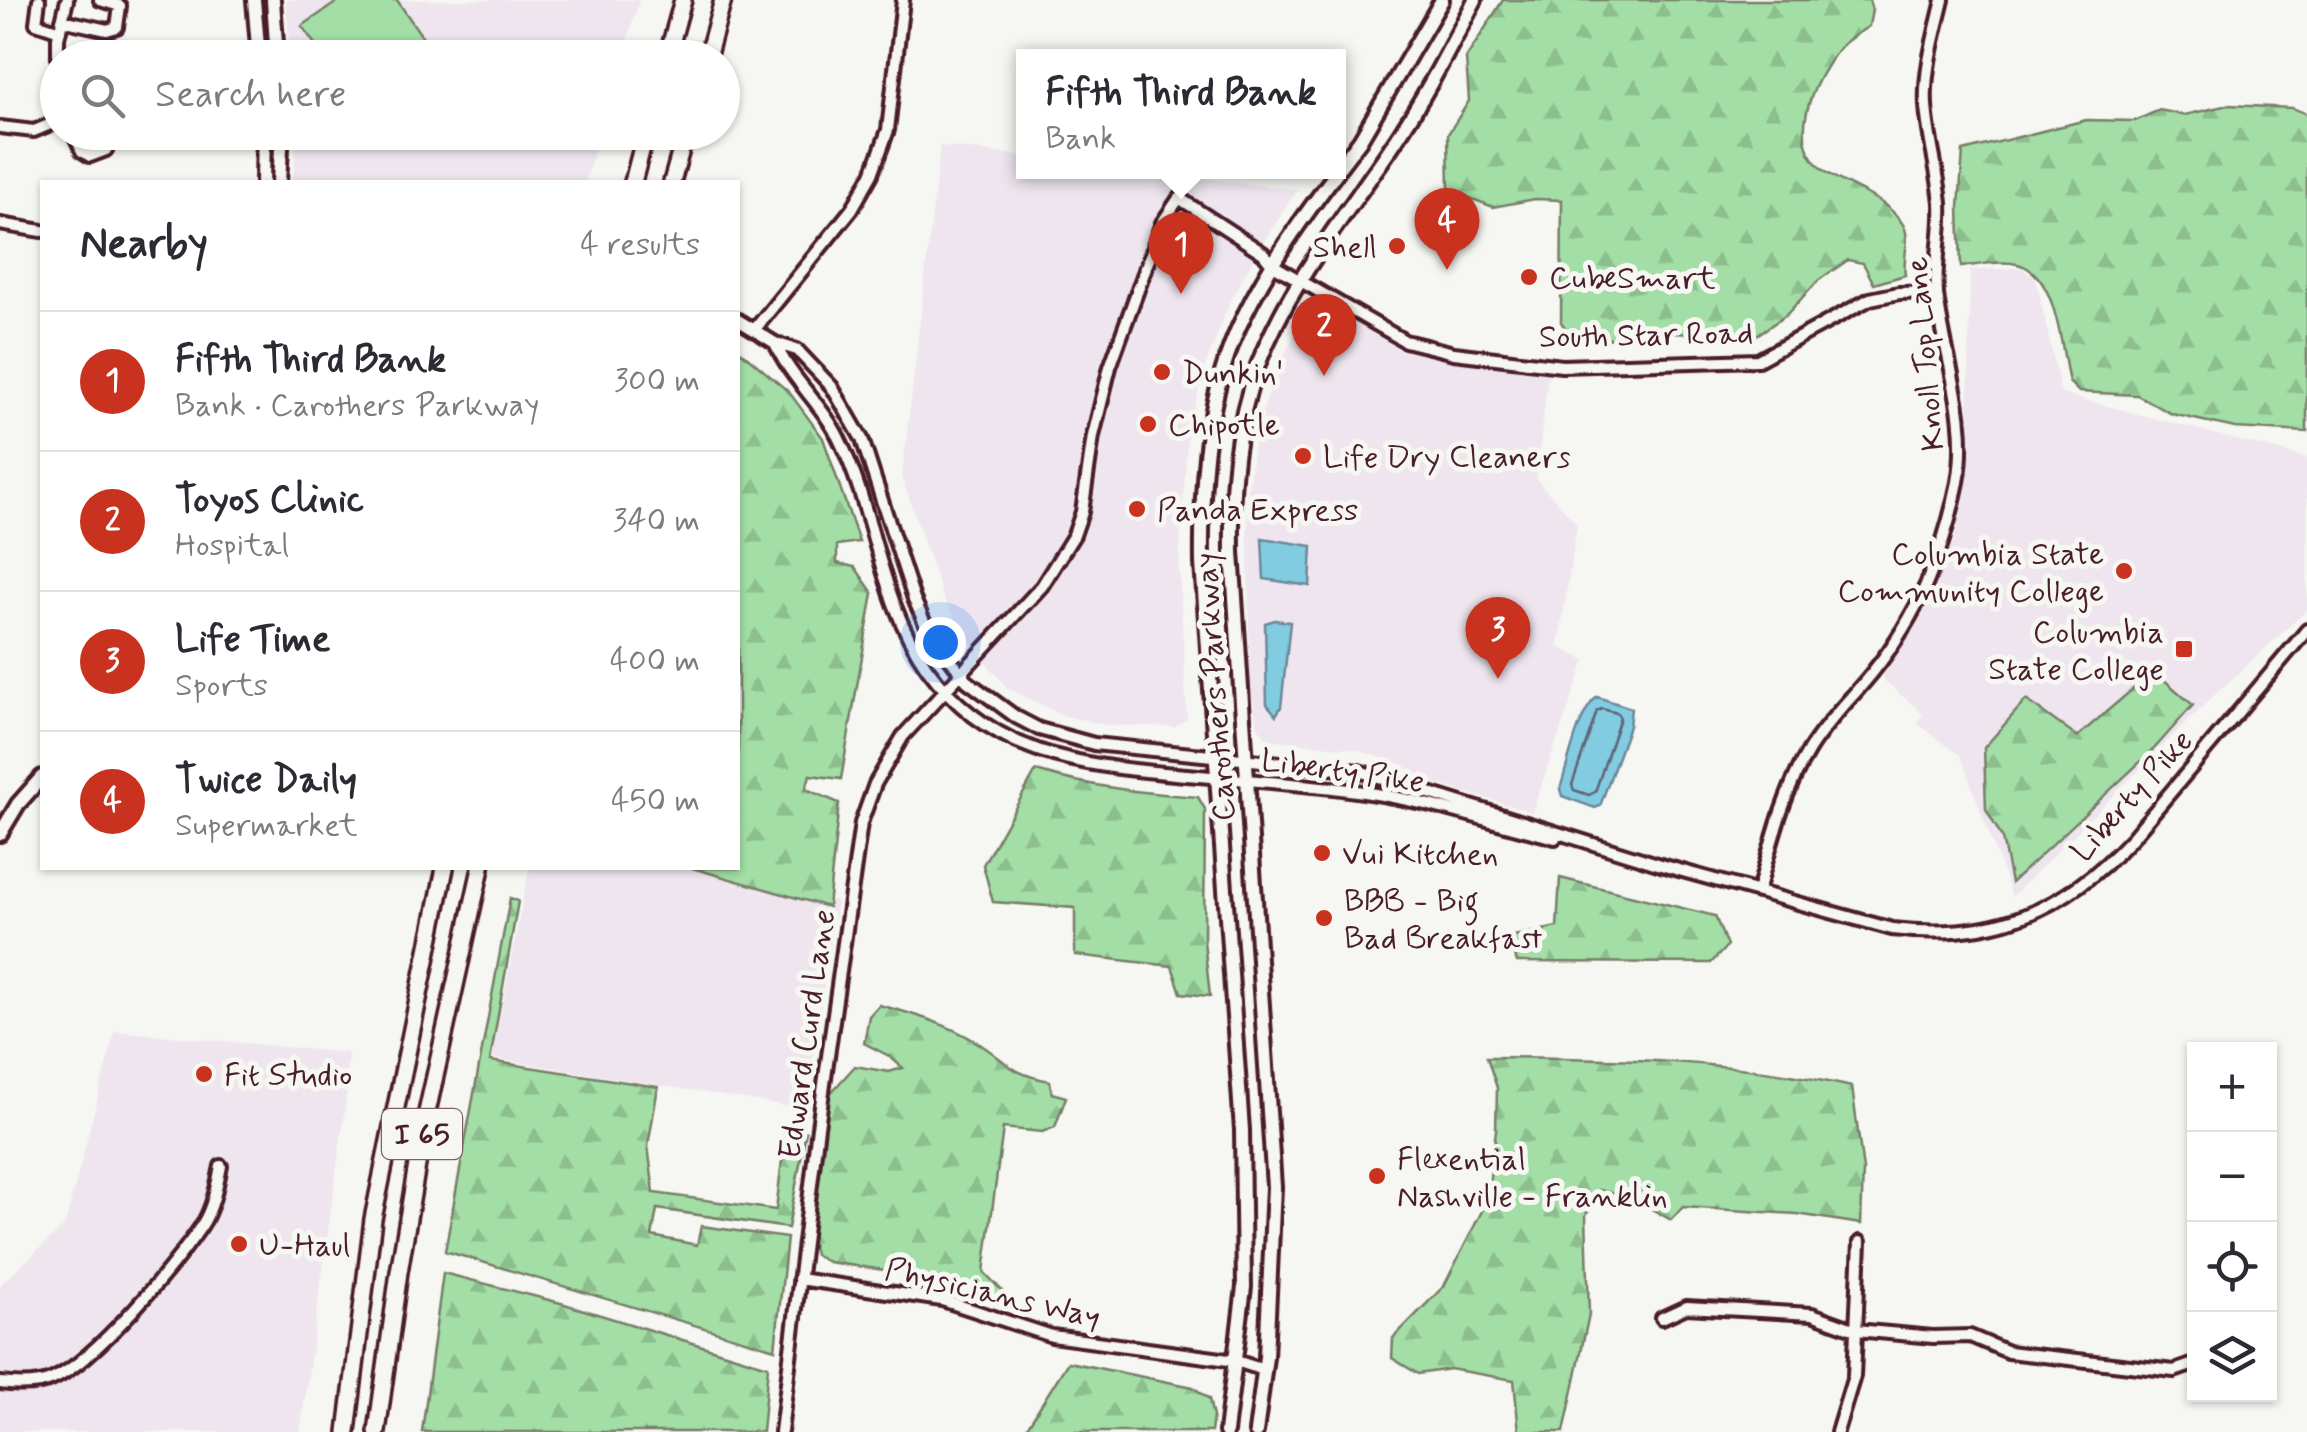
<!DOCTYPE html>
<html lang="en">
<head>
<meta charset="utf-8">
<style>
	body { margin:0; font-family:Mynerve,sans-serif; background:#f7f7f7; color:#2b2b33 }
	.controls { position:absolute; right:30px; bottom:30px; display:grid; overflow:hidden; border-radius:0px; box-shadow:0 2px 8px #0004 }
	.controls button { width:90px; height:90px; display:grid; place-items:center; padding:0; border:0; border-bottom:2px solid #e1e1e2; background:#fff; color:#2b2b33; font:50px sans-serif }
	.you { position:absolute; left:940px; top:642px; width:35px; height:35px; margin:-25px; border:8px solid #fff; border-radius:50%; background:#1a73e8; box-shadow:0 0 0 15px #1a73e833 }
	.badge { display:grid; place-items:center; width:65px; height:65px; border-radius:50%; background:#c8321e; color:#fff; font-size:32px; font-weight:700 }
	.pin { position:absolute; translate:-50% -82px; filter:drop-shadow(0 2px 5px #0008) }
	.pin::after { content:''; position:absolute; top:52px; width:35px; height:30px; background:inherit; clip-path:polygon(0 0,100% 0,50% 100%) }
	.popup { position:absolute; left:1016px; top:49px; width:330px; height:130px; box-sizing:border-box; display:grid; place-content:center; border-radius:0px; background:#fff; filter:drop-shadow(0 2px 8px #0005); font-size:32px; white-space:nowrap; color:#7c7c81 }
	.popup b { font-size:38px; color:#2b2b33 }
	.popup::after { content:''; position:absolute; left:50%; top:100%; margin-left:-20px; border:20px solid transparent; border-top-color:#fff }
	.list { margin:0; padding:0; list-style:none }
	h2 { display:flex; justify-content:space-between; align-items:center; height:130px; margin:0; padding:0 40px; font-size:42px }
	h2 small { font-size:32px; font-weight:400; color:#7c7c81 }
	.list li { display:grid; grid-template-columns:65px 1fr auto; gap:30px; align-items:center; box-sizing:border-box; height:140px; padding:0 40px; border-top:2px solid #e1e1e2 }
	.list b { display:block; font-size:38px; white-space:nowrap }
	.list p { margin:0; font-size:32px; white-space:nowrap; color:#7c7c81 }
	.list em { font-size:32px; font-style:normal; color:#7c7c81 }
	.icon { flex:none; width:55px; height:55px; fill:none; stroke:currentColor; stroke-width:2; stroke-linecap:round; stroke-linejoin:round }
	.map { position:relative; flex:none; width:2307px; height:1432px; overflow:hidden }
	.search { position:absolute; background:#fff; box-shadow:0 2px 8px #0004; left:40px; top:40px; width:700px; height:110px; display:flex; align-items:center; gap:25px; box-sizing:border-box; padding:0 35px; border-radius:55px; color:#7c7c81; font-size:38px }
	.panel { position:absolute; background:#fff; box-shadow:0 2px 8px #0004; left:40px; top:180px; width:700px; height:690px; border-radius:0px }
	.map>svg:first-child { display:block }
	.built { fill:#eee5ef }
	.green { fill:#a2dea5; stroke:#767e68; stroke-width:2.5 }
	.forest { fill:url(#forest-firs); stroke:#767e68; stroke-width:2.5 }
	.water { fill:#82cce2; stroke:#6c8799; stroke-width:2.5 }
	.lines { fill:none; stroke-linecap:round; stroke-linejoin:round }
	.shore { stroke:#606474; stroke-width:2.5 }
	.minor-casing { stroke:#4a1f2b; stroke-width:18 }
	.major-casing { stroke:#4a1f2b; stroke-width:20 }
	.highway-casing { stroke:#4a1f2b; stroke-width:22 }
	.minor { stroke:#f6f6f2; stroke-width:10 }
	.major { stroke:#f6f6f2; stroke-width:12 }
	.highway { stroke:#f6f6f2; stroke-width:15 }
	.poi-dot { fill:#c8321e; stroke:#f6f6f2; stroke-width:4 }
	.labels { text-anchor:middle; stroke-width:10; stroke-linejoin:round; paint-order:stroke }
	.shield { fill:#f6f6f2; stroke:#7e6067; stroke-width:2.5 }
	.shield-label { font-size:30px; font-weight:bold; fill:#4a1f2b }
	.poi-label { font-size:32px; fill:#4a1f2b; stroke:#f6f6f2; text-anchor:start }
	.street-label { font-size:32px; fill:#4a1f2b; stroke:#f6f6f2 }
</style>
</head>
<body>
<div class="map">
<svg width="2307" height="1432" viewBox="0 0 2307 1432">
	<defs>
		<pattern id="forest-firs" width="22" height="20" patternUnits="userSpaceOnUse" patternTransform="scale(2.5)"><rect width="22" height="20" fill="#a2dea5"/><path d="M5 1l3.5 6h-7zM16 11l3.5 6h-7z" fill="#8dbe8e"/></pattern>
	</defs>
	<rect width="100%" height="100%" fill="#f6f6f2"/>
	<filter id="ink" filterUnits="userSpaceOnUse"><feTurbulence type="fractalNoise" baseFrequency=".01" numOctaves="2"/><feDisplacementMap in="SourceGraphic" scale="20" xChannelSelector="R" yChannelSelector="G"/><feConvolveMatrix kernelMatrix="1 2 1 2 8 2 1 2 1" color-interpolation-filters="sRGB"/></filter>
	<g filter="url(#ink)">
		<path class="built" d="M286 0H639L622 58 290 57Z
			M297 133H600L585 182H293Z
			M940 146 1023 156 1024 172H1151L1297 190 1258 250 1230 301 1203 372 1187 440 1179 566 1187 719 1175 727 1107 725 1062 715 1007 688 966 638 944 600 902 478Z
			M2021 268 2036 279 2061 394 2307 458V610L2209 700 2012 897 1961 756 1917 723 1923 714 1885 681 1883 675 1929 599 1953 543 1959 518 1968 449 1970 270Z
			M1314 298 1402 351 1548 374 1536 479 1577 524 1558 647 1585 660 1532 812 1430 782 1402 765 1355 749 1268 739 1259 729 1250 687 1247 498 1256 430 1277 369Z
			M529 868H713L837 901 805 1109 492 1058Z
			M115 1031 348 1053 345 1109 300 1432H0V1285L65 1225Z"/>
		<path class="green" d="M340 0H397L436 57H324L302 26Z"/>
		<path class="forest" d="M1503 0H1869L1872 10 1869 26C1859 33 1845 40 1838 50 1813 82 1784 143 1826 172 1851 189 1885 197 1902 223 1912 237 1902 257 1905 275L1874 284 1863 263 1848 260 1819 280 1786 315 1754 337 1672 333 1574 342 1561 322 1562 200 1535 199 1493 207 1449 190 1448 134 1469 101 1466 58Z
			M2228 105 2292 108 2307 114V432L2235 428 2172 414 2137 395 2079 392 2069 382C2061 348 2057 272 2017 264 2001 260 1979 265 1961 267L1959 207 1963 151 2086 120 2135 121 2159 110 2185 115Z
			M738 349 789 392 823 438 859 542 837 545V563L855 567 873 593 841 779 810 775 806 789 839 803 828 907 692 868H738Z
			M2154 671 2193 705 2154 749 2011 883 2002 838 1986 809 1984 748 2026 700 2077 737Z
			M1036 771C1090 787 1143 793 1198 797L1205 809 1204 941 1210 996 1181 993 1172 966 1075 955V908L993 902 983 865Z
			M1560 878 1715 916 1727 946 1711 963 1517 962 1509 937 1557 927Z
			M510 898 518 901 490 1061 658 1087 648 1146 654 1193 776 1210 786 1127 806 1132 788 1228 657 1209 652 1236 697 1245 701 1226 787 1238 775 1349 445 1251Z
			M879 1005C912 1013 945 1023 975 1041 1007 1060 1008 1074 1050 1081L1052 1093 1066 1097 1055 1127 1042 1132 1003 1128 984 1272 1006 1295 1002 1303 941 1278 828 1262 815 1255 811 1239 827 1097 855 1066 889 1072 903 1068 889 1056 864 1043 869 1016Z
			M1487 1057C1610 1058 1732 1059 1852 1087L1863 1170 1861 1224 1797 1214 1683 1207 1671 1220 1632 1198 1599 1190 1586 1215 1589 1314 1564 1432H1519L1514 1380 1450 1369 1418 1374 1392 1358 1393 1338 1444 1286 1487 1201 1496 1130 1497 1088Z
			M443 1273 561 1303 768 1366 762 1432H422Z
			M1068 1362 1193 1387 1209 1399 1213 1417 1211 1432H1024Z"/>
		<path class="water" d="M1262 538 1312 546 1310 586 1264 579Z
			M1275 620 1290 622 1281 707 1276 715 1267 704 1265 623Z
			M1597 697 1631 708 1629 726 1600 806 1595 808 1562 796 1560 789C1568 765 1578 712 1597 697Z"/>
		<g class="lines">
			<path class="shore" d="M1602 709 1617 713 1620 718 1595 792 1589 795 1574 790 1572 785 1597 711Z"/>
			<defs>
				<path id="minor" d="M39 0 36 23 60 31
					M62 20 107 30 117 27 120 6 100 0
					M58 85V38L67 0
					M0 127 34 131 58 121
					M73 132 82 151 90 156 106 150 109 143 105 132
					M0 224 42 231
					M738 320 775 343 797 350 832 387 862 439 914 599 927 628 967 681 1016 717 1039 729 1094 744 1359 771 1661 865 1892 929C1993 941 2064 912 2132 838L2307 630
					M755 329 852 209 872 174 888 130 903 0
					M775 343C791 380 824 405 841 443 876 516 879 600 927 668 990 755 1078 765 1175 774 1233 779 1291 783 1349 790 1418 798 1487 821 1555 838
					M1758 892C1771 844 1783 793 1809 750 1827 721 1851 699 1872 673 1919 615 1943 554 1958 482 1970 417 1944 357 1937 294 1934 263 1943 233 1941 203 1938 170 1928 138 1926 105 1924 70 1935 34 1943 0
					M799 1279 942 1300 1052 1336 1236 1361 1264 1370
					M1662 1318 1686 1307 1812 1314 1856 1330 1933 1337 1970 1336 2008 1352 2174 1371 2194 1364
					M0 1383C16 1385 38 1386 53 1379 96 1360 175 1265 202 1225 213 1208 217 1186 221 1166
					M781 1432 818 1127 861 823 875 784 903 736 1042 586 1074 535 1082 512 1093 436 1110 367 1162 223 1179 198 1263 253 1273 265 1405 341 1454 353 1562 366 1758 360 1870 299 1899 293 1937 292
					M1837 1432 1854 1376 1860 1242"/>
				<path id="major" d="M254 0 259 58
					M273 0 277 58
					M1338 169 1360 140 1442 0
					M263 182 264 132
					M279 182 282 132
					M0 834 18 804 42 777
					M1226 1432 1244 1287 1242 1130 1202 563C1201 479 1206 391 1245 314 1270 263 1303 217 1337 172
					M1256 1432 1266 1357 1274 1187 1232 552C1231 489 1235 425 1258 365 1288 286 1341 221 1388 152 1421 104 1448 52 1475 0"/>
				<path id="highway" d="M667 58 683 0
					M707 58 723 0
					M633 182 646 132
					M672 182 686 132
					M347 1432 373 1219 445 868
					M377 1432 399 1272 422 1135 481 868"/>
			</defs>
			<use href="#minor" class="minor-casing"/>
			<use href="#major" class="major-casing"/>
			<use href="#highway" class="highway-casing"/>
			<use href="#minor" class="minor"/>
			<use href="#major" class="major"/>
			<use href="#highway" class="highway"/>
		</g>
	</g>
	<g class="poi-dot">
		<circle cx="1397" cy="246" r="10"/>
		<circle cx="1529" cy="277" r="10"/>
		<circle cx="1162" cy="372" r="10"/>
		<circle cx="1148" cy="424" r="10"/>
		<circle cx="1303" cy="456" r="10"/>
		<circle cx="1137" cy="509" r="10"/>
		<circle cx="2124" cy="571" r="10"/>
		<rect x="2174" y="639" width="20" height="20" rx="5"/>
		<circle cx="1322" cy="853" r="10"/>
		<circle cx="1324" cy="918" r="10"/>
		<circle cx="204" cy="1074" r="10"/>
		<circle cx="1377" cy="1176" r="10"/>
		<circle cx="239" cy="1244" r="10"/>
	</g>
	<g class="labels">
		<rect class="shield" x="382" y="1109" width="80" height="50" rx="8"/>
		<g class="shield-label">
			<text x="422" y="1144">I 65</text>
		</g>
		<g class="poi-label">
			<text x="1377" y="257" text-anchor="end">Shell</text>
			<text x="1549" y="288">CubeSmart</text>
			<text x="1182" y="383">Dunkin'</text>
			<text x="1168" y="435">Chipotle</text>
			<text x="1323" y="467">Life Dry Cleaners</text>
			<text x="1157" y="520">Panda Express</text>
			<text x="2104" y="564" text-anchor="end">Columbia State<tspan x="2104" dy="37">Community College</tspan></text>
			<text x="2164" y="642" text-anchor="end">Columbia<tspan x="2164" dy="37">State College</tspan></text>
			<text x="1342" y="864">Vui Kitchen</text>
			<text x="1344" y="911">BBB - Big<tspan x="1344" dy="37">Bad Breakfast</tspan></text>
			<text x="224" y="1085">Fit Studio</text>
			<text x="1397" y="1169">Flexential<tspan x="1397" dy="37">Nashville - Franklin</tspan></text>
			<text x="259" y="1255">U-Haul</text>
		</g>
		<g class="street-label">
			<text transform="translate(1646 334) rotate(-1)" y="11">South Star Road</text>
			<text transform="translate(1924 354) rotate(-95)" y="11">Knoll Top Lane</text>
			<text transform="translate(1214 687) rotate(-94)" y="11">Carothers Parkway</text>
			<text transform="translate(1343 770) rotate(8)" y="11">Liberty Pike</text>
			<text transform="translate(2131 795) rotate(-48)" y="11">Liberty Pike</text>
			<text transform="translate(806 1034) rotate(-82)" y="11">Edward Curd Lane</text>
			<text transform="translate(993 1292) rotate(13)" y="11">Physicians Way</text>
		</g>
	</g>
</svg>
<div class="controls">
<button>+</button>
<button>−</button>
<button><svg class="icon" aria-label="locate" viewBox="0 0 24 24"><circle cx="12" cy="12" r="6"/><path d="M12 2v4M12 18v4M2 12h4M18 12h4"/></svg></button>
<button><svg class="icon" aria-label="layers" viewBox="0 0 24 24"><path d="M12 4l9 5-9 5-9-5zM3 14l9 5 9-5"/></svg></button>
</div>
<div class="you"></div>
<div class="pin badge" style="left:1181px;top:294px">1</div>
<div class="popup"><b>Fifth Third Bank</b>Bank</div>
<div class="pin badge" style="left:1324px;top:376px">2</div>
<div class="pin badge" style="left:1498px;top:679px">3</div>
<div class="pin badge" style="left:1447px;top:270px">4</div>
<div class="search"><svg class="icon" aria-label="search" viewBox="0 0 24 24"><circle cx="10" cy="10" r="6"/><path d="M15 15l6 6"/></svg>Search here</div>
<section class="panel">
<h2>Nearby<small>4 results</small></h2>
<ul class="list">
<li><span class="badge">1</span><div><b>Fifth Third Bank</b><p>Bank · Carothers Parkway</p></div><em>300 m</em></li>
<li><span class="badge">2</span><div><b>Toyos Clinic</b><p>Hospital</p></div><em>340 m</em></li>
<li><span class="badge">3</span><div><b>Life Time</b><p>Sports</p></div><em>400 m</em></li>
<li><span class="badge">4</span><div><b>Twice Daily</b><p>Supermarket</p></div><em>450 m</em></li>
</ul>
</section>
</div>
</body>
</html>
